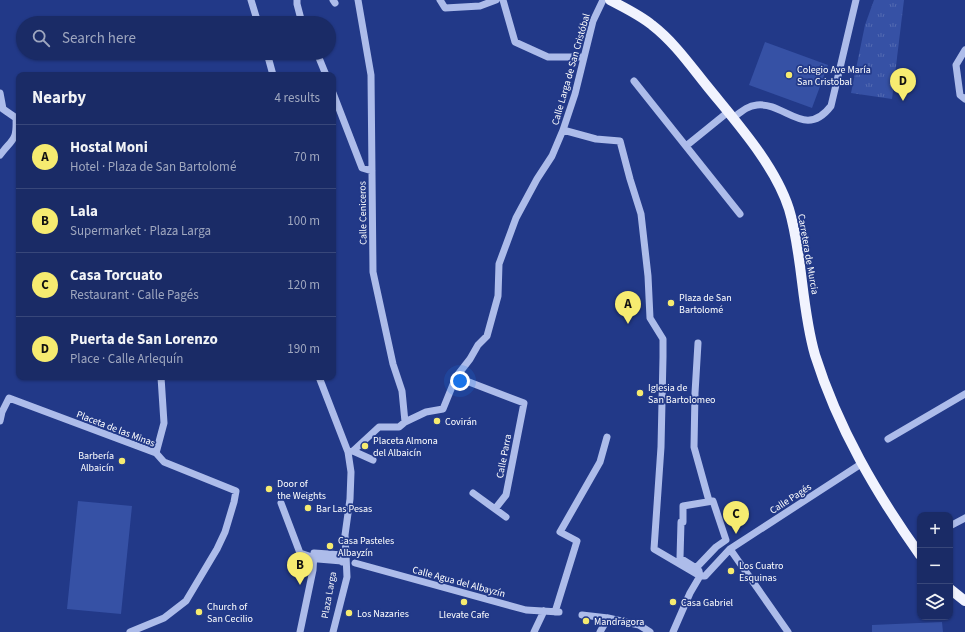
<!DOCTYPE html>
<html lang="en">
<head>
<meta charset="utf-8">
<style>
	body { margin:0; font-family:"Source Sans 3",sans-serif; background:#23336c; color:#f1f3f6 }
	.controls { position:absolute; right:12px; bottom:12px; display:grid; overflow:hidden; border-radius:8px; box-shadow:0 1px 3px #0004 }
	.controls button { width:36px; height:36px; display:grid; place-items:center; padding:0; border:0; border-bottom:1px solid #38477a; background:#1a2b66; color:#f1f3f6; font:20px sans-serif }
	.you { position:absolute; left:460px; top:381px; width:14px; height:14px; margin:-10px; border:3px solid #fff; border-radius:50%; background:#1a73e8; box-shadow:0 0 0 6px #1a73e833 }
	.badge { display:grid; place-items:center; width:26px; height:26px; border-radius:50%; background:#f6eb70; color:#111; font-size:13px; font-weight:700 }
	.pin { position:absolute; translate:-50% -33px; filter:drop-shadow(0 1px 2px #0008) }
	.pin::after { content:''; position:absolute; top:21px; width:14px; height:12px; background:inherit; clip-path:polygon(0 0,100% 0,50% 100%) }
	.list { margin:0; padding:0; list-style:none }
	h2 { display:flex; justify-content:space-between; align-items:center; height:52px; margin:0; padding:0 16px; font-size:17px }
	h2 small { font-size:13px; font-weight:400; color:#9fa7bf }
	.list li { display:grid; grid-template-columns:26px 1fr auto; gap:12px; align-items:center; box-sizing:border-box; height:64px; padding:0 16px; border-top:1px solid #38477a }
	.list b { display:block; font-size:15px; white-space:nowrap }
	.list p { margin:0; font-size:13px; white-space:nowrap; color:#9fa7bf }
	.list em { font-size:13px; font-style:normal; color:#9fa7bf }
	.icon { flex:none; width:22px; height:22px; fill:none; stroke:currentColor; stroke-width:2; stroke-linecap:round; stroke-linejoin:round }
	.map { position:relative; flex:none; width:965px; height:632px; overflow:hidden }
	.search { position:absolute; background:#1a2b66; box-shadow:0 1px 3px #0004; left:16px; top:16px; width:320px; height:44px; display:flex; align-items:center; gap:10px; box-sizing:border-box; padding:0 14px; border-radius:22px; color:#9fa7bf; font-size:15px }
	.panel { position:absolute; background:#1a2b66; box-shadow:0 1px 3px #0004; left:16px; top:72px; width:320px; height:308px; border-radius:8px }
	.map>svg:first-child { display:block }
	.grass { fill:url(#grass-tufts) }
	.garden { fill:#3651a5 }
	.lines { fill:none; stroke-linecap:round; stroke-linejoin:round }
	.minor { stroke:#adbcea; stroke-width:7 }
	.major { stroke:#f1f3fe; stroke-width:10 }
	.poi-dot { fill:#f6eb70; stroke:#223988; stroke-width:1.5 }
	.labels { text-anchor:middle; stroke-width:3.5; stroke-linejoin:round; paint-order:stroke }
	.street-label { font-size:10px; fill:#fff; stroke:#223988 }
	.poi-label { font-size:10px; fill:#fff; stroke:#223988; text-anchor:start }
</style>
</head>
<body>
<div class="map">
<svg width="965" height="632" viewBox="0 0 965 632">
	<defs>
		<pattern id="grass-tufts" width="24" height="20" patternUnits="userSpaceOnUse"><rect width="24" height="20" fill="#3651a5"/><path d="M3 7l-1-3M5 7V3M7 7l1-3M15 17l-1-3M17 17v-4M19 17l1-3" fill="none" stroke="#546bb2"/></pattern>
	</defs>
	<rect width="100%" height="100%" fill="#223988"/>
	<path class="grass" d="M874 0H904L892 99 851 93 865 25Z"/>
	<path class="garden" d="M765 42 828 65 812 108 749 85Z
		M78 501 132 506 121 614 67 609Z
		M942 622 943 632H872V625Z"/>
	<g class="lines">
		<path class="minor" d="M251 0 258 23
			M297 0V4L302 23
			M333 0 335 3
			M358 0 371 75 373 272 393 364 402 391 405 422
			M440 0 445 8 480 6 496 0
			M503 0 515 42 548 57H584
			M965 50 956 65 960 95 965 99
			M267 53 273 75
			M317 53 326 75
			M634 81 740 214
			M0 93 3 109
			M333 93 362 168 372 171
			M3 109 16 118H19
			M733 118C741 112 747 106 757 105 785 102 805 140 831 106L856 0
			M563 130 596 139 620 141 630 179 641 214 648 276 650 318 663 339V357L661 447 654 549 700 576
			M686 146 728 112
			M0 155C13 138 17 141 16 118
			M698 343 695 393 694 447 709 501
			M319 377 348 452 351 472 350 499 345 535 347 577 333 632
			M456 377 524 403 506 495 495 509
			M0 421 2 412 9 398 156 453 164 462 236 491 234 502 225 532 217 549 186 601 164 618 130 632
			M888 439 965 394
			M353 451 373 460
			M348 452 353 451 379 427H399L405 422 426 412 443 409 456 377 470 359 478 345 487 336 498 296 499 264 516 218 537 179 552 156 563 130 575 94 593 21 603 0
			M156 453 164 423 161 377
			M473 493 506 517
			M713 501 726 540 716 547 696 568 680 558 681 522H683V506Z
			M281 503 300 553 318 559 342 561
			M950 526 965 518
			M730 549 788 632
			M355 563 526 610 559 612
			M700 576H705L730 549 861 464
			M555 612 577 541 560 532 600 462 607 437
			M582 615 608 618 639 625 650 632
			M300 632 313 570 314 553 343 555 342 562
			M534 632 544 611
			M600 632 608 618
			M673 632 690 593 700 576 699 571"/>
		<path class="major" d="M610 0C625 8 640 15 652 25 674 42 690 65 707 86 736 122 775 165 789 209 803 256 801 307 815 355 838 428 876 493 920 555
			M950 589 965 601"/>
	</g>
	<g class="poi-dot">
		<circle cx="789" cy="75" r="4"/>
		<circle cx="671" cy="303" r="4"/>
		<circle cx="640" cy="393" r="4"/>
		<circle cx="437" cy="421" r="4"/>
		<circle cx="365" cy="446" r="4"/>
		<circle cx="122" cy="461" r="4"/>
		<circle cx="269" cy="489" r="4"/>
		<circle cx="308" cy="508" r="4"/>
		<circle cx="330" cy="546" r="4"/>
		<circle cx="731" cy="571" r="4"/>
		<circle cx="464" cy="602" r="4"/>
		<circle cx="673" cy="602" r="4"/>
		<circle cx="199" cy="612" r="4"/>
		<circle cx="349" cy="613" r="4"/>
		<circle cx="586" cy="621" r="4"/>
	</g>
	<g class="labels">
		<g class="street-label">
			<text transform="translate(570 69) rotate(-74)" y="4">Calle Larga de San Cristóbal</text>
			<text transform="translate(362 213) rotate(-91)" y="4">Calle Ceniceros</text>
			<text transform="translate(809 254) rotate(80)" y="4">Carretera de Murcia</text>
			<text transform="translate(116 428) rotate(21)" y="4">Placeta de las Minas</text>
			<text transform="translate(503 456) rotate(-79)" y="4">Calle Parra</text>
			<text transform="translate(790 498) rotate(-33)" y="4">Calle Pagés</text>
			<text transform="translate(459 581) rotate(15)" y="4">Calle Agua del Albayzín</text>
			<text transform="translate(328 595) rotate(-80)" y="4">Plaza Larga</text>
		</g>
		<g class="poi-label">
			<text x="797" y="73">Colegio Ave María<tspan x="797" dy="12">San Cristobal</tspan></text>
			<text x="679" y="301">Plaza de San<tspan x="679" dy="12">Bartolomé</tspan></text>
			<text x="648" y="391">Iglesia de<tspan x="648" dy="12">San Bartolomeo</tspan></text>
			<text x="445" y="425">Covirán</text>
			<text x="373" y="444">Placeta Almona<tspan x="373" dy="12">del Albaicín</tspan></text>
			<text x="114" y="459" text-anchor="end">Barbería<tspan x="114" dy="12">Albaicín</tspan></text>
			<text x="277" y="487">Door of<tspan x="277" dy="12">the Weights</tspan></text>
			<text x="316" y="512">Bar Las Pesas</text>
			<text x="338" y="544">Casa Pasteles<tspan x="338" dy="12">Albayzín</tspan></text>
			<text x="739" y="569">Los Cuatro<tspan x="739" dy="12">Esquinas</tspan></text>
			<text x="681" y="606">Casa Gabriel</text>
			<text x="207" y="610">Church of<tspan x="207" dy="12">San Cecilio</tspan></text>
			<text x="357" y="617">Los Nazaries</text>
			<text x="464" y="618" text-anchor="middle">Llevate Cafe</text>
			<text x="594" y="625">Mandrágora</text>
		</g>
	</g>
</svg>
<div class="controls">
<button>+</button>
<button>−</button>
<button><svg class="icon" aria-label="layers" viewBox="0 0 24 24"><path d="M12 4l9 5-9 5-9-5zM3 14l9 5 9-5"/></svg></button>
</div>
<div class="you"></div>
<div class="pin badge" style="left:628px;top:324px">A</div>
<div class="pin badge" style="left:300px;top:585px">B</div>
<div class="pin badge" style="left:736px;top:534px">C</div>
<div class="pin badge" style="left:903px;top:101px">D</div>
<div class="search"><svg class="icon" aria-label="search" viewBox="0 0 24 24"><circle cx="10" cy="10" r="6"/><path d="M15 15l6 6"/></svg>Search here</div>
<section class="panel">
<h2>Nearby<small>4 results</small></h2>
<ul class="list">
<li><span class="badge">A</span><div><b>Hostal Moni</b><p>Hotel · Plaza de San Bartolomé</p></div><em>70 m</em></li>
<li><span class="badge">B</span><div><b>Lala</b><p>Supermarket · Plaza Larga</p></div><em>100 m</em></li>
<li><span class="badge">C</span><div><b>Casa Torcuato</b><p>Restaurant · Calle Pagés</p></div><em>120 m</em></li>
<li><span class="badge">D</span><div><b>Puerta de San Lorenzo</b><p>Place · Calle Arlequín</p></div><em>190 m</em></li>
</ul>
</section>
</div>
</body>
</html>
